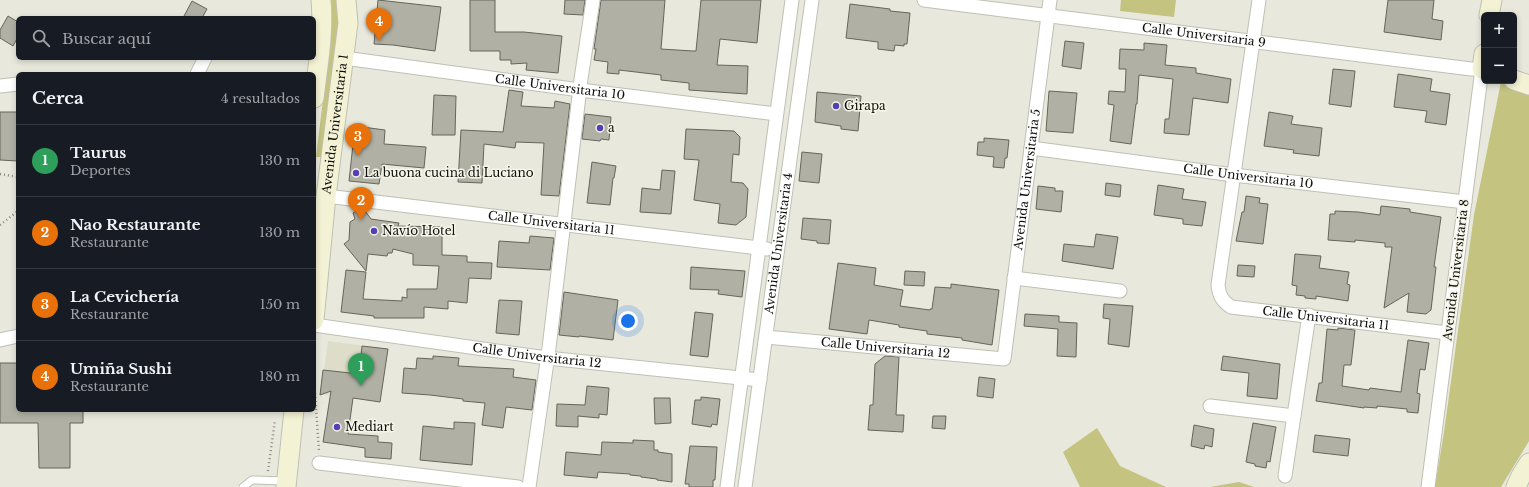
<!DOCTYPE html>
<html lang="es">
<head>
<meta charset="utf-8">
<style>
	body { margin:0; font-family:"Libre Baskerville",serif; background:#242831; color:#f1f3f6 }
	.controls { position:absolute; right:12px; top:12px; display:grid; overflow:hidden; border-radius:6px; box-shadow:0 2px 6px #0003 }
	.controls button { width:36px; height:36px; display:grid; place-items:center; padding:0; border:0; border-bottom:1px solid #363941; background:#171b24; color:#f1f3f6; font:20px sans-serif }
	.you { position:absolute; left:628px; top:321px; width:14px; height:14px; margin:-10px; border:3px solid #fff; border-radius:50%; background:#1a73e8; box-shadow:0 0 0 6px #1a73e833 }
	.badge { display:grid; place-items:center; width:26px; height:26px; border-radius:50%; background:#1a73e8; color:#fff; font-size:13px; font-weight:700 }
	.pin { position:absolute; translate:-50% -33px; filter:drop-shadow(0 1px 2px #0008) }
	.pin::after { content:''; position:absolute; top:21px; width:14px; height:12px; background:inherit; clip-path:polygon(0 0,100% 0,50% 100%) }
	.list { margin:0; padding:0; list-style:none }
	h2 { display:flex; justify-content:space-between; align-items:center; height:52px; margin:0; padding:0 16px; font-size:17px }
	h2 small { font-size:13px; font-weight:400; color:#9ea1a6 }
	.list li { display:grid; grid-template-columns:26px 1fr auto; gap:12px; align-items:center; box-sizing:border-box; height:72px; padding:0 16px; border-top:1px solid #363941 }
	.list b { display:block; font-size:15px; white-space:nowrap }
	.list p { margin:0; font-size:13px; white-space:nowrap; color:#9ea1a6 }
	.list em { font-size:13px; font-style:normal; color:#9ea1a6 }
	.icon { flex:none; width:22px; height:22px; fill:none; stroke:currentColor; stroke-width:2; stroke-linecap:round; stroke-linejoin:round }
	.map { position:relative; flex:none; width:1529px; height:487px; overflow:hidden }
	.search { position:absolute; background:#171b24; box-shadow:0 2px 6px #0003; left:16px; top:16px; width:300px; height:44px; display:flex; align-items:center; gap:10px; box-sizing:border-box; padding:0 14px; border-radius:6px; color:#9ea1a6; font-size:15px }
	.panel { position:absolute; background:#171b24; box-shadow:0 2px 6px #0003; left:16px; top:72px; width:300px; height:340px; border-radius:6px }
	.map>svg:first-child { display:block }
	.built { fill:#ddddc9 }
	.green { fill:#c4c380 }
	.building { fill:#b0b0a4; stroke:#65655a }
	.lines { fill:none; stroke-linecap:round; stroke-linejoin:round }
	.lane-casing { stroke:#bfc0b4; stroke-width:9 }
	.street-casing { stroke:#bfc0b4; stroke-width:15 }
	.secondary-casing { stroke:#bfc0b4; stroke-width:21 }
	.path { stroke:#888880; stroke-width:2.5; stroke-dasharray:1 3; stroke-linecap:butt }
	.lane { stroke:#fff; stroke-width:7 }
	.street { stroke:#fff; stroke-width:13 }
	.secondary { stroke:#f3f2d4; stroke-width:19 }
	.poi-dot { fill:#583eb6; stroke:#f5f5e9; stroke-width:1.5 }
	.labels { text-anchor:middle; stroke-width:3; stroke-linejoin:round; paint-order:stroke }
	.street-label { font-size:12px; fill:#10100c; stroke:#f5f5e9 }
	.poi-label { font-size:12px; fill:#10100c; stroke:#f5f5e9; text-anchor:start }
</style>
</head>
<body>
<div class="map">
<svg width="1529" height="487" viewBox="0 0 1529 487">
	<rect width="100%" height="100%" fill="#e8e8dc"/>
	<path class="built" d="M328 341 387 349 380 402 321 394Z"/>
	<path class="green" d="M331 0H337L338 23 336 45 323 157H316L332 26Z
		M1121 0H1176L1174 17 1120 11Z
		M1501 82 1529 92V441L1501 487H1435L1444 432 1474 215Z
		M1097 428 1120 466 1166 487H1080L1063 452Z
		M1239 482 1254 487H1210Z"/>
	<path class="building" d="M378 0 441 7 435 51 393 45 374 44Z
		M470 0H495V32H524L562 36 558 73 526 70 527 63 511 64V60H500V51H470Z
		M565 0H585L583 15 564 14Z
		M601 0H665L661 49 693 51H696L701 0H761L757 43 720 39 717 65 748 66 747 94 689 90V83L661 80V75L619 70V74L607 73 608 62 594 60 596 49H594Z
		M1388 0H1434L1432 19 1443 21 1441 40 1384 32Z
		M192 1 207 9 202 18H183Z
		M850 4 890 9V11L910 13 907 44H904V46L895 45 894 51 878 49V42L846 38Z
		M8 16 18 22V37L13 46 0 38V30Z
		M1065 41 1084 43 1081 69 1062 66Z
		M1144 43 1167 45 1165 65 1196 68V73L1231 79 1228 103 1193 98 1189 135 1164 133 1165 119H1169L1173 79 1139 75 1137 104H1136L1131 144 1110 141 1114 105 1108 104 1109 91 1125 92 1126 69H1119L1120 49 1144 50Z
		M1333 69 1355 71 1351 107 1329 104Z
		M1398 74 1432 79 1430 91 1450 94 1446 125 1425 122 1427 111 1394 107Z
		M509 90 523 92 521 106 554 108 555 101 570 104 559 196 541 195 544 143 516 142 515 148 484 144 482 183 458 182 461 130 503 132Z
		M1049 91 1077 93 1073 133 1046 131Z
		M817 92 861 96 858 131 841 129V126L815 122Z
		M434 95 456 96 455 135H432Z
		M0 112H18V161L0 160Z
		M1269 112 1293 116 1291 124 1322 128 1319 156 1293 153 1294 150 1264 146Z
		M585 114 611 117 609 140 601 139 600 141 582 139Z
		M355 126 385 130 384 144 426 147 424 168 382 164 379 184 349 181Z
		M686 129 734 131 740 137 739 155 733 154 731 182 743 183 748 189 746 217 736 225 718 223 720 204 694 200 699 160 684 159Z
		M984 138 1009 140 1007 158H1005L1004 168 993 167 994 157 977 155 978 142H984Z
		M802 152 822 154 819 183 799 181Z
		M592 162 616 166 614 178H613L610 205 587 203Z
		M662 170 675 171 671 214 640 212 642 188 660 190Z
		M1106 183 1121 185 1120 197 1105 195Z
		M1158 185 1184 189 1182 199 1206 202 1202 226 1183 224V219L1154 215Z
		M1038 186 1055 188V191H1063L1061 212 1036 209Z
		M1246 196 1260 198 1259 203 1268 204 1263 244 1236 241 1242 212H1244Z
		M1381 206 1410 209V212L1441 217 1434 267H1436L1431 310 1426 314 1407 312 1409 293 1384 308 1392 247H1385V243L1355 240V242L1328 240 1330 214H1335V211L1358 212 1380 215Z
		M360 209 365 211 371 219 399 223 398 226 442 227V255L467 256V262L492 263 491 279 469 278 467 303 448 301V309L424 307V318H374V316L341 312 346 270 366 272 363 299 402 301V297L407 298V289H437L439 266 413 265V254L393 249 392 253H388L387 256 368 254 366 271 344 244 349 240 350 222 355 219 353 213Z
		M803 218 831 220 829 244 817 243V241L801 239Z
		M1096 234 1118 237 1113 269 1062 261 1064 244 1094 247Z
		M530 236 554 238 550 270 497 267 499 241 529 243Z
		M1295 254 1321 256 1319 268 1349 272 1347 284 1350 285 1348 301 1316 296V299L1305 298V296L1296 295 1297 286 1292 285Z
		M838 263 876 268 874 285 903 290 900 306 930 310V309H932L935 287 951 288V284L999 290 992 345 962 340V338L927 334V331L899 327V325L869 320 867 334 829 329Z
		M1238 265 1255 266 1254 277 1237 276Z
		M691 267 745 271 742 297 718 294 719 290 690 289Z
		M905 271 925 272 924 286 904 285Z
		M564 292 618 300 613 340 579 336V337L559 335Z
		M499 300 522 301 519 335 496 333Z
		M1104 304 1133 306 1129 347 1108 344 1110 319 1103 318Z
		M695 312 713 314 708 357 690 355Z
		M1025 314 1059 316V322L1077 323 1076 357 1057 356 1058 329 1024 326Z
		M1338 328 1355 330 1351 365H1344L1342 386 1369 390 1370 388 1401 392 1408 340 1429 343 1425 370 1420 369 1417 393 1420 394 1418 413 1407 412V409L1377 406V408L1364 407V408L1316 401 1319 383H1322L1327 329 1338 330Z
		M362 346 388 349 380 402 353 398 348 434 378 436V442L392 443 391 459 365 457V448L323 442 331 391 320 395 323 370 359 374Z
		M433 356 459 358 458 366 514 369 513 377 536 380 532 410 506 407 503 428 482 425 485 403 463 401V399L430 395 402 393 404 368 416 369 417 358 433 359Z
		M885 356 899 357 896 415H904L903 432 868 430 870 405H873L875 364Z
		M1223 356 1280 364 1277 399 1247 396 1249 373 1221 370Z
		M0 363H18V410H83V423H70V468H39L38 423H0Z
		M979 377 995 379 993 398 977 396Z
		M587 386 609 388 607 415 599 414V418L578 416V427L556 426 557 404 585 405Z
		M701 397 720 399 717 425 712 424 711 427 692 424 695 400H701Z
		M654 398H670L671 423 655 424Z
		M933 416H946L945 429 932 428Z
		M454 422 475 423 472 465 420 460 423 426 454 429Z
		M1253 423 1276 427 1270 462 1267 461 1266 468 1255 466V464L1246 462Z
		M1194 425 1214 429 1212 447 1205 445 1204 449 1191 446Z
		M1315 435 1350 439 1348 456 1313 452Z
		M633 440 654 441V450H658V452L672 454V482L657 480V479L641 477V476L630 475V474L598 472 597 478 564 475 566 452 601 455 602 442 633 443Z
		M690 446 717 447 715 480H713V487H689V484H685Z"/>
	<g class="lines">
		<defs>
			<path id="lane" d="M243 487 252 480 286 481"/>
			<g id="street">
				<path id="s1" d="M924 0 1471 69H1482L1428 487"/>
				<path id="s2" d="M1259 0 1218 285C1219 295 1222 301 1231 307L1448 333"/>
				<path id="s3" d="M344 58 580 90 776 114"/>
				<path d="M197 74 205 58"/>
				<path d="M0 86 18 84"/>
				<path id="s4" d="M1031 148 1234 175 1465 202"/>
				<path id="s5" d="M326 196 767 249"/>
				<path d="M1014 278 1120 291"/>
				<path id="s6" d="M314 325 547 358 760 380"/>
				<path id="s7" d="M766 337 1004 359 1050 0"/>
				<path d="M0 340 18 336"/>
				<path d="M1210 406 1294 416"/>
				<path d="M319 463 518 487"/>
				<path d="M1285 476 1309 315"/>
				<path d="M529 487 549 348 581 79 593 0"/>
				<path d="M727 487 792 0"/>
				<path id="s8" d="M745 487 812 0"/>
			</g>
			<g id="secondary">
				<path d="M1489 15 1492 0"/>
				<path d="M1484 54 1482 69H1484"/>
				<path d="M1514 80 1529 85"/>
				<path d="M314 98C318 65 324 33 321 0"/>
				<path id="s9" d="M314 320 326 196 348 23 346 0"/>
				<path d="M286 487 294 410"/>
				<path d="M1516 487 1521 476 1529 463"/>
			</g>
		</defs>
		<use href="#lane" class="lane-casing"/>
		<use href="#street" class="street-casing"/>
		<use href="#secondary" class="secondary-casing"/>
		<path class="path" d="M0 174 18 177
			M0 225 18 211
			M315 393 319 451
			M268 471 275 420"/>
		<use href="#lane" class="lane"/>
		<use href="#street" class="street"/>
		<use href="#secondary" class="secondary"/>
	</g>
	<g class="poi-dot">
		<circle cx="836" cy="106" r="4"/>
		<circle cx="600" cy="128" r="4"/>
		<circle cx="356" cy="173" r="4"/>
		<circle cx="374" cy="231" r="4"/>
		<circle cx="337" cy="427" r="4"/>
	</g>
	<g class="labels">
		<g class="street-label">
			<text dy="4" stroke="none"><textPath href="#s1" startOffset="282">Calle Universitaria 9</textPath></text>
			<text dy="4" stroke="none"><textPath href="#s3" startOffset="218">Calle Universitaria 10</textPath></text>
			<text dy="4" stroke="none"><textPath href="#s9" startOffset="197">Avenida Universitaria 1</textPath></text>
			<text dy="4" stroke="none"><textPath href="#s4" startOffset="219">Calle Universitaria 10</textPath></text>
			<text dy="4" stroke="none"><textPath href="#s7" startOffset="420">Avenida Universitaria 5</textPath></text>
			<text dy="4" stroke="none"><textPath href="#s5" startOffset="227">Calle Universitaria 11</textPath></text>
			<text dy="4" stroke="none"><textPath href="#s8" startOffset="246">Avenida Universitaria 4</textPath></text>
			<text transform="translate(1456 270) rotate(-83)" y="4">Avenida Universitaria 8</text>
			<text dy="4" stroke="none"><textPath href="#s2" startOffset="410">Calle Universitaria 11</textPath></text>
			<text dy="4" stroke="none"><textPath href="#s7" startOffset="120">Calle Universitaria 12</textPath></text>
			<text dy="4" stroke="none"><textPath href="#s6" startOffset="225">Calle Universitaria 12</textPath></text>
		</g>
		<g class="poi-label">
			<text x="844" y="110">Girapa</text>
			<text x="608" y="132">a</text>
			<text x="364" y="177">La buona cucina di Luciano</text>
			<text x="382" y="235">Navío Hotel</text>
			<text x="345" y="431">Mediart</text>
		</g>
	</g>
</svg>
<div class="controls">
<button>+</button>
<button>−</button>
</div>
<div class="you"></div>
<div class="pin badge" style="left:361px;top:386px;background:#2e9e5b">1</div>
<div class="pin badge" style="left:361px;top:220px;background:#e8710a">2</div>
<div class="pin badge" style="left:358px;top:156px;background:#e8710a">3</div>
<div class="pin badge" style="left:379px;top:41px;background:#e8710a">4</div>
<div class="search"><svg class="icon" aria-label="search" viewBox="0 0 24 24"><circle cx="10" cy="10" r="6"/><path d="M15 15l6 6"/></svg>Buscar aquí</div>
<section class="panel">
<h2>Cerca<small>4 resultados</small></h2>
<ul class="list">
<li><span class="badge" style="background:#2e9e5b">1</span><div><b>Taurus</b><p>Deportes</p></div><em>130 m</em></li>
<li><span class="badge" style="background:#e8710a">2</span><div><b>Nao Restaurante</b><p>Restaurante</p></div><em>130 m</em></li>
<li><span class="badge" style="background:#e8710a">3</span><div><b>La Cevichería</b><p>Restaurante</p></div><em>150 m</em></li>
<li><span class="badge" style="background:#e8710a">4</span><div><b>Umiña Sushi</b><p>Restaurante</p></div><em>180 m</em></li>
</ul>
</section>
</div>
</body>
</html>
